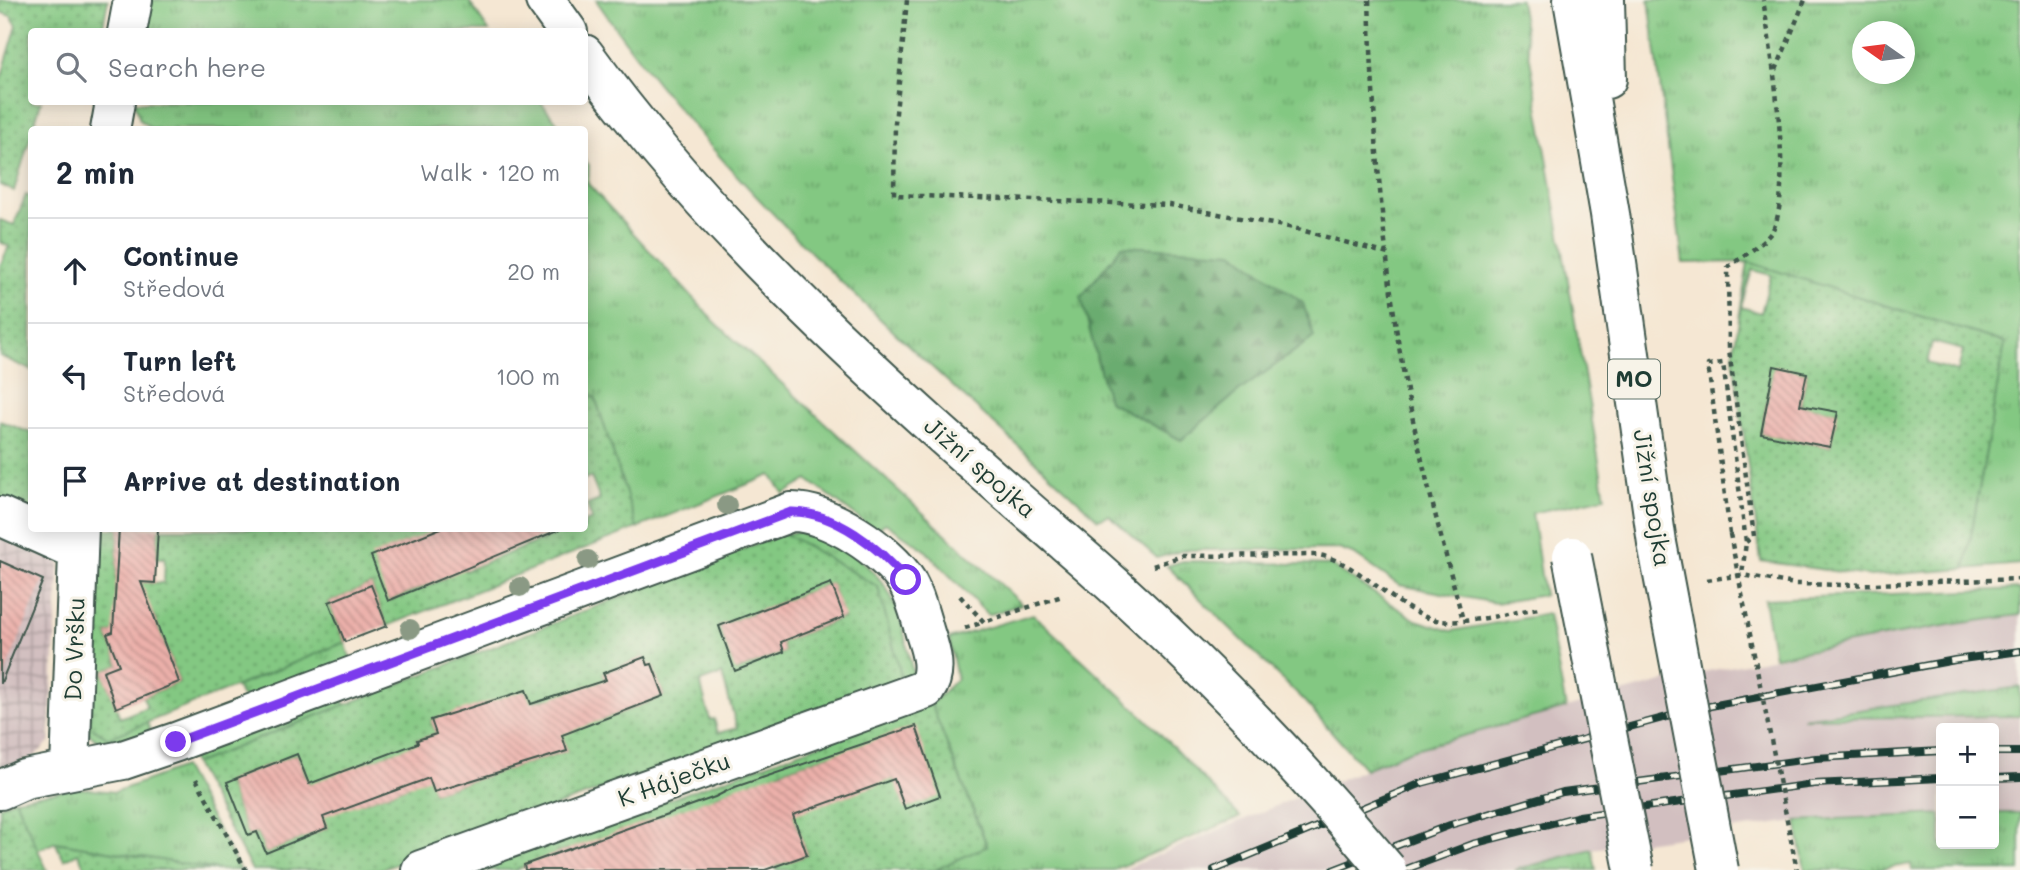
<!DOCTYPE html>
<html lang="en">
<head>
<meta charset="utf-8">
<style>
	body { margin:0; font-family:Mali,sans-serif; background:#f2f2f3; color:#1f2937 }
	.controls { position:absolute; right:21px; bottom:21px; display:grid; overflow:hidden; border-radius:7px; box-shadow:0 4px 18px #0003 }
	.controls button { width:63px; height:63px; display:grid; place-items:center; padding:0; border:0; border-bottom:2px solid #e0e1e3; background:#fff; color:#1f2937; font:35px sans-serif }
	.compass { position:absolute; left:1852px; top:21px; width:63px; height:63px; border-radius:50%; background:#fff; box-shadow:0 4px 18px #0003; rotate:284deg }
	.stop { position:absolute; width:21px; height:21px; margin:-16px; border:5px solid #7c3aed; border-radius:50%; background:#fff }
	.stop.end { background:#7c3aed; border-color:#fff; box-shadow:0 2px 7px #0008 }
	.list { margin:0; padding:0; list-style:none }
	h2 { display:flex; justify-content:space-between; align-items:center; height:91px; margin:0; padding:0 28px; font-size:30px }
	h2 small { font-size:23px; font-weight:400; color:#747a83 }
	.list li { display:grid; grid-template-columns:46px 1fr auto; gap:21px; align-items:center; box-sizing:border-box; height:105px; padding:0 28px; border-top:2px solid #e0e1e3 }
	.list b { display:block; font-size:26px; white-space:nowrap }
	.list p { margin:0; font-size:23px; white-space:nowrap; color:#747a83 }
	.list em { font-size:23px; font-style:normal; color:#747a83 }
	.icon { flex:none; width:38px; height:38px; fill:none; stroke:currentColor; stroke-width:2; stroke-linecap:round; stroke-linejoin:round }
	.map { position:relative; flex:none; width:2020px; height:870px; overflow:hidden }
	.search { position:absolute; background:#fff; box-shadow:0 4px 18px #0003; left:28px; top:28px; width:560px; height:77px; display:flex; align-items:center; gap:18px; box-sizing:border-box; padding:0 24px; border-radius:7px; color:#747a83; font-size:26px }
	.panel { position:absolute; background:#fff; box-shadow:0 4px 18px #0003; left:28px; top:126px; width:560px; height:406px; border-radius:7px }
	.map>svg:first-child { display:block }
	.industrial { fill:url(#industrial-grid) }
	.railway { fill:#d2bfc0 }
	.grass { fill:url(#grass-tufts); stroke:#51825b; stroke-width:2; fill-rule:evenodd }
	.forest { fill:url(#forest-firs); stroke:#447452; stroke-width:2 }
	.garden { fill:url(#garden-dots); stroke:#51825b; stroke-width:2; fill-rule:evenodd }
	.building { fill:url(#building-back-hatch) }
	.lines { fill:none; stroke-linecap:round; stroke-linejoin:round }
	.minor-casing { stroke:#3f564c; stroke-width:42 }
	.highway-casing { stroke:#3f564c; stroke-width:42 }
	.path { stroke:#3f564c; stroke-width:4.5; stroke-dasharray:5 5; stroke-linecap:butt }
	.minor { stroke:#fff; stroke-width:38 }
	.highway { stroke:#fff; stroke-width:38 }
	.rail-casing { stroke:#1f3d34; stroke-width:8 }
	.rail { stroke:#f7f3e8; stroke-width:5; stroke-dasharray:16; stroke-linecap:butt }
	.minor-bridge-casing { stroke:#3f564c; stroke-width:42; stroke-linecap:butt }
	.highway-bridge-casing { stroke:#3f564c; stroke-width:42; stroke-linecap:butt }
	.path-bridge { stroke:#3f564c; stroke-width:4.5; stroke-dasharray:5 5; stroke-linecap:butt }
	.minor-bridge { stroke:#fff; stroke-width:38 }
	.highway-bridge { stroke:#fff; stroke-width:38 }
	.tree { fill:#8a9984 }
	.route { stroke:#7c3aed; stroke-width:9 }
	.labels { text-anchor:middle; stroke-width:6; stroke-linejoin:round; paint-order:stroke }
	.shield { fill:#f7f3e8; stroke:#60746a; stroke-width:2 }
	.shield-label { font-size:23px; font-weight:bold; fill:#1f3d34 }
	.street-label { font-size:24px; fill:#1f3d34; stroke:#f7f3e8 }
</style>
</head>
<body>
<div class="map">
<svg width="2020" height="870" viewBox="0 0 2020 870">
	<defs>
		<pattern id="industrial-grid" width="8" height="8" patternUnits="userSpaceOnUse" patternTransform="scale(1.75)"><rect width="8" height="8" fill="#d2bfc0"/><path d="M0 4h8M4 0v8" fill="none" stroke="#aa9c9d"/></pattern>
		<pattern id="grass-tufts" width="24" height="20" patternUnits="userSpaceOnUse" patternTransform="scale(1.75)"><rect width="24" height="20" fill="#83c882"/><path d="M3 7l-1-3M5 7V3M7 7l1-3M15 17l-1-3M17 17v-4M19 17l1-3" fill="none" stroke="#6ba46b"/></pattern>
		<pattern id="forest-firs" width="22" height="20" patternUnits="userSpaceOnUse" patternTransform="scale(1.75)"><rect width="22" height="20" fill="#6aac70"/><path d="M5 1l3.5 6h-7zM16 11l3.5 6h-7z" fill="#578d5d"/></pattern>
		<pattern id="garden-dots" width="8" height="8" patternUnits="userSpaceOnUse" patternTransform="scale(1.75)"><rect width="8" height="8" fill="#83c882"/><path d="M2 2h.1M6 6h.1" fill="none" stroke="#6ba46b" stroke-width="1.8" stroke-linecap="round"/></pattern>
		<pattern id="building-back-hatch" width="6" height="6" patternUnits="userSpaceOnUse" patternTransform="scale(1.75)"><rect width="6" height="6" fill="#ecb0aa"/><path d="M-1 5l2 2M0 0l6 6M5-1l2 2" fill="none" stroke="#bf908b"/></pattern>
	</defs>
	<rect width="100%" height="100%" fill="#f7f3e8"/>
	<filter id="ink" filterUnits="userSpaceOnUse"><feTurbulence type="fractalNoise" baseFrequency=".0143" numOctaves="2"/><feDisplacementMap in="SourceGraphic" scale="14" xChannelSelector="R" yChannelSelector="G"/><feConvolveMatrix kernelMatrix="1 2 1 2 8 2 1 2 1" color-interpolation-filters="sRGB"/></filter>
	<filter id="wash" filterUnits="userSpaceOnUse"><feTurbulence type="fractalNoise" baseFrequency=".00686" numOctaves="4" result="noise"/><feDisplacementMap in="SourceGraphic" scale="28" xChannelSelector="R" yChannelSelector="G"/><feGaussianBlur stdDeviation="1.57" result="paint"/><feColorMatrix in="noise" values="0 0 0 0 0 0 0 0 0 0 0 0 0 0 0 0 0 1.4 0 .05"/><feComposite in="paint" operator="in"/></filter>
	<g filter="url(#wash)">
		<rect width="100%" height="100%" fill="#f5e7d3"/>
		<path class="industrial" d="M0 529 60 554 49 742 35 756 0 771Z"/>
		<path class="railway" d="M2020 615V687L1811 717 2020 716V813H1994V728H1941V814L1796 821 1592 849 1515 870H1122L1411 750 1692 674 1949 625Z"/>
		<path class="grass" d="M150 0H468L489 31 145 32Z
			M596 0H1520L1605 497 1532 513 1544 595 1496 603 1399 585 1355 555 1339 549 1184 550 1157 558 1109 515 1098 519C923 356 732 200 596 0ZM1303 303 1238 392 1181 440Z
			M1649 0H2020V564L1965 569 2005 343 1748 262 1683 263ZM1862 32H1904V74H1862Z
			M134 102H541L562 129H152L140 120Z
			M584 159 589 165 588 184 715 322 1022 604 988 615 924 549 885 523 876 531 808 480 784 494 771 475 637 528 595 397 585 398Z
			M803 532C838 540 875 565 892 598 904 621 907 652 914 677L902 680 878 587 784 533Z
			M1183 561 1330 565 1416 620 1451 631 1548 614 1566 708 1411 750 1365 769 1305 702 1167 566Z
			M2020 589V615L1949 625 1774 657 1764 599Z
			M91 606H96L90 726 109 738 147 722 151 733C130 739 103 754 87 731Z
			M1033 614 1147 720 1240 817 1113 870H935L987 845 931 704 957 679 949 639Z
			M345 642 352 663 247 703 235 687Z
			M2020 687V716L1803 718Z
			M339 694 345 705 194 764 188 751Z
			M183 767 240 870H218L56 842 37 850 15 799 77 788 115 792Z
			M1994 813H2020V870H1912L1911 864 1875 870H1805L1796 821 1941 814V844H1994Z
			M1592 849 1596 870H1515Z"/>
		<path class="forest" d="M1122 246 1233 252 1303 303 1314 337 1238 392 1181 440 1108 401 1081 297Z"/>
		<path class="garden" d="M0 0H108L102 31 32 32V102H41L14 191 0 185V82L17 25 11 16 0 12Z
			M26 195 32 198 31 370 0 356V266L9 246 0 242V220L14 225Z
			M1748 262 2005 343 1965 569 1869 576 1761 561 1733 356ZM1752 270 1771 275 1761 313 1741 307ZM1932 342 1963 350 1958 372 1927 363ZM1774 367 1807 373 1800 405 1837 412 1830 447 1761 434Z
			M595 397 637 528 387 626 371 585 329 602 345 642 109 738 90 726 100 529H119L116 581 164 583 165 558H157L158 529H449L389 601 445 579 441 568 460 561 465 571 569 529 584 528 585 522 592 519 587 505 600 500 591 477 585 479V398ZM154 616 179 682 143 697 147 707 120 718 103 671 119 665 107 634Z
			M0 421 31 433V511L0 498Z
			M784 533 878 587 902 680 380 870H252L194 764ZM831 583 843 618 781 642 784 652 736 671 719 626ZM645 657 648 665H652L664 696 602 720 590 688 606 682 603 673ZM722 674 737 728 718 733 714 719 710 720 700 682ZM549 698 567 751 434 792 417 740 436 734 431 720ZM395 752 408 786 361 803 349 770ZM297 754 327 828 266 853 257 832 248 835 227 782Z
			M931 704 987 846 935 870H776L775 866 807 855 793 815 830 755 778 772 788 802 769 777 715 796 729 837 576 870 568 849 516 870H475Z
			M15 799 47 870H0V806Z
			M55 842 218 870H86L78 853 64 860Z"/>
		<g id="blocks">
			<path class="building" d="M1774 366 1807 373 1800 405 1838 412 1830 447 1761 434Z
				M119 528H158L155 583 141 582 179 682 116 708 103 671 119 665 107 634 113 632Z
				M441 528H563L388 601 371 556Z
				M0 561 43 580 1 683H0Z
				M831 583 844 617 781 642 784 652 735 671 719 626Z
				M371 585 387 626 345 642 329 602Z
				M645 657 648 665 652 664 664 696 562 735 567 751 434 792 429 778 323 817 327 828 266 853 257 832 248 835 227 782 297 754 309 784 418 743 417 740 436 734 431 720 526 690 531 704 606 680 603 673Z
				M916 726 940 796 905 809 894 779 793 815 807 855 765 870H525L524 865 715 797 735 787Z"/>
		</g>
	</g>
	<g filter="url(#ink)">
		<use href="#blocks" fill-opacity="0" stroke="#3f564c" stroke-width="2"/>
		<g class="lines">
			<defs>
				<path id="minor" d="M127 32 133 0
					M110 130 115 102
					M0 516 78 551
					M70 769 79 528
					M0 790 25 779 123 760 176 742 791 512C827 511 888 551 907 582 916 598 920 616 925 633 931 651 938 672 926 689L421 870"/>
				<path id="highway" d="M545 0 568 32
					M1573 0 1610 214 1657 543
					M1605 0 1607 79
					M584 54C717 238 889 390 1060 538"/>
			</defs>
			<use href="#minor" class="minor-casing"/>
			<use href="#highway" class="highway-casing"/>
			<path class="path" d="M907 0 895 123 894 195 1170 205 1294 228 1388 254
				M1369 0C1373 112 1380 224 1397 334 1412 431 1438 526 1463 620
				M1776 70 1805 0
				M1730 534 1708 365 1723 363 1746 542 1742 575
				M1746 542 1754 536 1729 350 1728 267C1742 257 1760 246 1770 234 1796 203 1770 42 1763 0
				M1153 566 1182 556 1319 555C1364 564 1401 617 1442 621 1473 624 1510 612 1540 608
				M1707 580 1742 575 1795 584 1846 585 2020 579
				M960 596 984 622 1062 596
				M965 628 984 622
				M196 779 246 870"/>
			<use href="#minor" class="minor"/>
			<use href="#highway" class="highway"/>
			<defs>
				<path id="rail" d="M1994 752H2020
					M1994 778 2020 777
					M1214 870 1422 783 1700 708 1955 660 2020 651
					M1333 870 1450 825 1563 792 1816 758 1941 751
					M1404 870 1473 844 1579 816 1814 784 1941 778"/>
			</defs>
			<use href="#rail" class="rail-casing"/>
			<use href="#rail" class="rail"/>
			<defs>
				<path id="minor-bridge" d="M1572 556 1634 870"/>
				<path id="highway-bridge" d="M1060 538C1178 639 1287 750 1387 870
					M1657 543 1719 870"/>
			</defs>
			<use href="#minor-bridge" class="minor-bridge-casing"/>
			<use href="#highway-bridge" class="highway-bridge-casing"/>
			<path class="path-bridge" d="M1730 534 1797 870"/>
			<use href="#minor-bridge" class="minor-bridge"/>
			<use href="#highway-bridge" class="highway-bridge"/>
		</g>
		<g class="tree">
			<circle cx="727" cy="505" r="10"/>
			<circle cx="588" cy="560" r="10"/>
			<circle cx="520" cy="587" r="10"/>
			<circle cx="410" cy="629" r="10"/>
		</g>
	</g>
	<g class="lines" filter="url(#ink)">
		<path class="route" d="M176 742 791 512C833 511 881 548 906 580"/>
	</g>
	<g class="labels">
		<rect class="shield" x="1608" y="359.5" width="52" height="39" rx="5"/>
		<g class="shield-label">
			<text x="1634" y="387">MO</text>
		</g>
		<g class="street-label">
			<text transform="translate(980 468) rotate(41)" y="8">Jižní spojka</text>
			<text transform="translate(1652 498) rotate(81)" y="8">Jižní spojka</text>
			<text transform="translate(75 649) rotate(-88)" y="8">Do Vršku</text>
			<text transform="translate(674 780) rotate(-20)" y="8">K Háječku</text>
		</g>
	</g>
</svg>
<div class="controls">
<button>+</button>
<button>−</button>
</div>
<svg class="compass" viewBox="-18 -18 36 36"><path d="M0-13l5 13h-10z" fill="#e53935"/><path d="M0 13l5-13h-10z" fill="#747a83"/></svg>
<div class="stop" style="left:906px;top:580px"></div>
<div class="stop end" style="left:176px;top:742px"></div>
<div class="search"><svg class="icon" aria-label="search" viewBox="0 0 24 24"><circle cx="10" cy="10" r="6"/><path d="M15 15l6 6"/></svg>Search here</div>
<section class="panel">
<h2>2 min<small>Walk · 120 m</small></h2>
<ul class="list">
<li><svg class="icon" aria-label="ahead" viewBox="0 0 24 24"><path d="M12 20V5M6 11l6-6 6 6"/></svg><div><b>Continue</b><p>Středová</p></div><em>20 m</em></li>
<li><svg class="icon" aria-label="left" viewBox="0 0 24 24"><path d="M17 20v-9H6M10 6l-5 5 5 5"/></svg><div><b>Turn left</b><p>Středová</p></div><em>100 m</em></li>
<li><svg class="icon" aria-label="arrive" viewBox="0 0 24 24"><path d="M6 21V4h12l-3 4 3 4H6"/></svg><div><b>Arrive at destination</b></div></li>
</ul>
</section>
</div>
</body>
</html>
